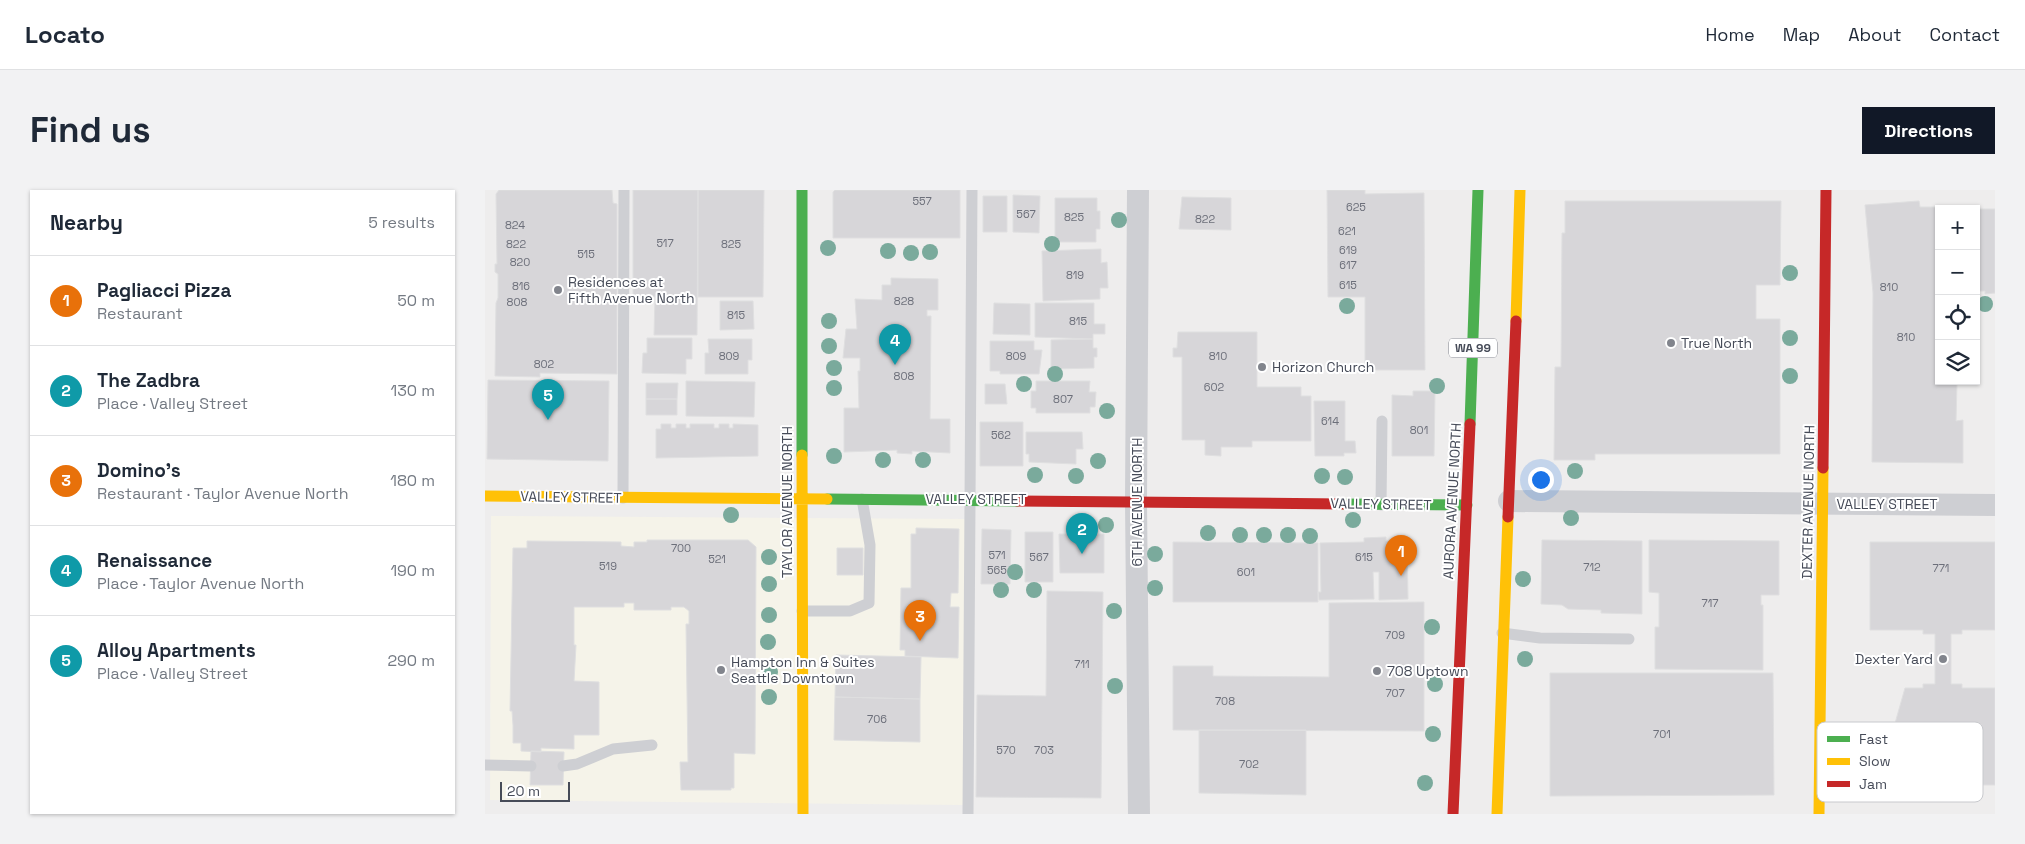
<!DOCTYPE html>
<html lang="en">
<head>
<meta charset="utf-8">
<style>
	body { margin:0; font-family:"Space Grotesk",sans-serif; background:#f2f2f3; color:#1f2937 }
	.controls { position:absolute; right:15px; top:15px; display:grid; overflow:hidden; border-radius:0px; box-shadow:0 1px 4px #0004 }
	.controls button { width:45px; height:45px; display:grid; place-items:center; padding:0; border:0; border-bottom:1px solid #e0e1e3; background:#fff; color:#1f2937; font:25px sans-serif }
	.scale { position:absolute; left:15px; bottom:12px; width:70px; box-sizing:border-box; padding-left:5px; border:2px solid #464b58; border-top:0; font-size:14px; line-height:18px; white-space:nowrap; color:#464b58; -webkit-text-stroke:4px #fff; paint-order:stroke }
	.you { position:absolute; left:1055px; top:289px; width:18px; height:18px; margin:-12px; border:4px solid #fff; border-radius:50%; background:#1a73e8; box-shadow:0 0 0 8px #1a73e833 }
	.badge { display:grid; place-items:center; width:32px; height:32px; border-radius:50%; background:#111827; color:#fff; font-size:16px; font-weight:700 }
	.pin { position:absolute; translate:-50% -41px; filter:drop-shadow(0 1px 2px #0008) }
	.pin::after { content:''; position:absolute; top:26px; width:18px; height:15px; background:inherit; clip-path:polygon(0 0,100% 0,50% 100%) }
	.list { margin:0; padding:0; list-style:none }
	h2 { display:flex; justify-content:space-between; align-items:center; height:65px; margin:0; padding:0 20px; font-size:21px }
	h2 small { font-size:16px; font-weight:400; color:#747a83 }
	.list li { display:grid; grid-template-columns:32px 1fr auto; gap:15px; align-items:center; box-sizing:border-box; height:90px; padding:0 20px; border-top:1px solid #e0e1e3 }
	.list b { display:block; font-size:19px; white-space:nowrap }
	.list p { margin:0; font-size:16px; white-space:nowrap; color:#747a83 }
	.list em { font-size:16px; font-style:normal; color:#747a83 }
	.icon { flex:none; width:28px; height:28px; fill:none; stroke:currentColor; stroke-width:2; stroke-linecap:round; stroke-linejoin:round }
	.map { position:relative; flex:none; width:1510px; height:624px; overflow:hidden; border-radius:0px }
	header { display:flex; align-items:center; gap:30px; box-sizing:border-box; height:70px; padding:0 25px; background:#fff; border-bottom:1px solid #e0e1e3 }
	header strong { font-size:24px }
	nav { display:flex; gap:28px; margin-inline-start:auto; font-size:18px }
	.intro { display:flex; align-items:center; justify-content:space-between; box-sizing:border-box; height:120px; padding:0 30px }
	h1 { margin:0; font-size:35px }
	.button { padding:12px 22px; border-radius:0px; background:#111827; color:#fff; font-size:18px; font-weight:700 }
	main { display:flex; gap:30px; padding:0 30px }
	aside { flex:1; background:#fff; border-radius:0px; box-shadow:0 1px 4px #0004 }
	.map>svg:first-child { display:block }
	.commercial { fill:#f5f3e9 }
	.building { fill:#d7d6d9; stroke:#dfdfe0 }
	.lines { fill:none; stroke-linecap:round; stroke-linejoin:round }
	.lane { stroke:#cecfd3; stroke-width:11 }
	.street { stroke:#cecfd3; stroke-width:22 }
	.fast { stroke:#4caf50; stroke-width:11 }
	.slow { stroke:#ffc107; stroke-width:11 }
	.jam { stroke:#c62828; stroke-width:11 }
	.tree { fill:#7aaa9c }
	.poi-dot { fill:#81848c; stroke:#fff; stroke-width:2 }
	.labels { text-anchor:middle; stroke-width:4; stroke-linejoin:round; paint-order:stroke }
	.number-label { font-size:11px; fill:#6c6f7a }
	.shield { fill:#fff; stroke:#7e818a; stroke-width:1 }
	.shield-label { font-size:12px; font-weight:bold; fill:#464b58 }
	.poi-label { font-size:14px; fill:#464b58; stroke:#fff; text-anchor:start }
	.street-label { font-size:14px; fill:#464b58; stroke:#fff }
	.key { fill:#fff; stroke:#c8c9cd; stroke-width:1 }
	.key-label { font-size:14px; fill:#464b58 }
</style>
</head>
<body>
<header>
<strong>Locato</strong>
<nav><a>Home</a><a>Map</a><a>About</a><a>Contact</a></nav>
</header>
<div class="intro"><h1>Find us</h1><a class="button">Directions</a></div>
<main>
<aside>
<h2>Nearby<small>5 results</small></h2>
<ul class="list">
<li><span class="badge" style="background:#e8710a">1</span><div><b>Pagliacci Pizza</b><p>Restaurant</p></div><em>50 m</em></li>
<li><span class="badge" style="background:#0f9aa8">2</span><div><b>The Zadbra</b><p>Place · Valley Street</p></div><em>130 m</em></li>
<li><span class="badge" style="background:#e8710a">3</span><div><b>Domino's</b><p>Restaurant · Taylor Avenue North</p></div><em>180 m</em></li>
<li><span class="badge" style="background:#0f9aa8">4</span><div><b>Renaissance</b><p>Place · Taylor Avenue North</p></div><em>190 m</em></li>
<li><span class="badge" style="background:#0f9aa8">5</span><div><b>Alloy Apartments</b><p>Place · Valley Street</p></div><em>290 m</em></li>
</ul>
</aside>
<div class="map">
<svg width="1510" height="624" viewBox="0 0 1510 624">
	<rect width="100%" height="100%" fill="#eeeded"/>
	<path class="commercial" d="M6 326 482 329 478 615 5 610Z"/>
	<path class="building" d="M14 0H127L128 13 132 14V184L55 183V187L10 186 11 113 13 108V84L10 82V74H12L11 4Z
		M148 0H213L212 145H169L170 107 148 106Z
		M213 0H279L278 107H213Z
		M350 0H475V48H348V2Z
		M842 0H880V4L939 3 940 180H880V107H843Z
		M528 5 555 6 554 43 528 42Z
		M498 6H522V42H498Z
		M697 7 746 8V40L694 39Z
		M570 8H612V21H615V39H611V52H570Z
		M1080 11H1296L1295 95H1271V129H1295V264H1110V270H1069L1070 177H1076L1077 43H1080Z
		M1434 11 1435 17H1472V19H1454V191H1472L1471 231 1478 230V273L1387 272 1388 103 1380 15Z
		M1491 19H1510V103L1500 104V101H1491Z
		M616 59V73L622 72 623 98H615V109L558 111 557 61Z
		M406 88 453 89V120H442V126H446L445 229H465V263L427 261V264L412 263V260L359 262V218H374L373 181H375V168H358L361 139H372L370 109 397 110V95H406Z
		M235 111H268L269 139 235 140Z
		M509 113 545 114V145L508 144Z
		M550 113H609V134H620V144H608V149L550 147Z
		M693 142H772V197H816V206H826V251H767V257H736V266L720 265V250H697V167H688V158H692Z
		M162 148H207V169H201V184L157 183 158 163H162Z
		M223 149H267V170H263V184H220V163H224Z
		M608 149V158H612V167H609V178L566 179V150Z
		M505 151H549V160H557L554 184H515V181H505Z
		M3 190 124 191 123 271 2 269Z
		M201 191 270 192 269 227 201 226Z
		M551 191H605L604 202H611L610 217H605V223H551V218H546V201H551Z
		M161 193H193L192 209H161Z
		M500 194H520L522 214H500Z
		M928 201H950L949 266H907V205L928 206Z
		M161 209H192V225H161Z
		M829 211H860V251H870L871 263H859V266H830Z
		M495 232H538V276H495Z
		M176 234H186V238H191V234H201V238H205V234H229V238H234V234H244V238H248V234L273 235V266L171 268V239H176Z
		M541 242H597L598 259H591V274L544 272V264H541Z
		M431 338 474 339 473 403H466L465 417H474L473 468 420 466V460H415L416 398H426V344H431Z
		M497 339 526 340 525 394H496Z
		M540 342H568V392H540Z
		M574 344H619V383H575Z
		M901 347V351H922L923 409 894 410V382H888L889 409 834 410 833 402H836L835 353 879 352V348Z
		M162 350H263L271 357 270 564 249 563V598H246V600H196L195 572H203L201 434H204V421L199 417H186V420H149V413H139V417H89V455H91L89 491 114 492V545H89V559L56 558V562L36 561V553H28V535L27 521H25L28 358H42V351L136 352V356L149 357V352H162Z
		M1057 350 1157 351V424L1116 423V420L1083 419 1077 415 1056 414Z
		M1164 350 1294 351V405H1276V415H1278V480L1170 479V437H1174V403L1164 402Z
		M688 352 833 353V412H688Z
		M1385 352H1510V440H1477V444H1466V494H1477V498H1510V595H1403V558L1420 498H1438V494H1450V444H1438V440H1385Z
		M352 358H378V385H352Z
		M562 401 618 402 616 608 491 607 492 505 561 506Z
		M939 412V541L688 540V476H728V486L844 487V413Z
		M351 465 436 467 435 509 350 507Z
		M1065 483H1288L1289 605 1065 606Z
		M350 507 435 509V552L349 550Z
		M714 540H821V605L714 603Z
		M46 561 79 562 78 595H45Z"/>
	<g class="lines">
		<path class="lane" d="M138 308 139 0
			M896 315 897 231
			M317 421H365L384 413 385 355 377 309
			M1017 443 1055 448 1144 449
			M0 575 46 576
			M78 576 92 574 128 559 167 555
			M483 624 487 0"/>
		<path class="street" d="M653 0 651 311 654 624
			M1024 311 1510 315"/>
		<path class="fast" d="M317 0V265
			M985 234 993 0
			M342 309 532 311
			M858 314 982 315"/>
		<path class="slow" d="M1031 131 1035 0
			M317 265 318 624
			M0 306 342 309
			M1012 624 1023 327
			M1334 624 1338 278"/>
		<path class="jam" d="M1338 278 1341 0
			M532 311 858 314
			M1023 327 1031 131
			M968 624 985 234"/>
	</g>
	<g class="tree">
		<circle cx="634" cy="30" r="8"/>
		<circle cx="567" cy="54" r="8"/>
		<circle cx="343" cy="58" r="8"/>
		<circle cx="403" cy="61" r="8"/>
		<circle cx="445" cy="62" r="8"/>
		<circle cx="426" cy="63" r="8"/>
		<circle cx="1305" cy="83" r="8"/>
		<circle cx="1500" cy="114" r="8"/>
		<circle cx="862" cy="116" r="8"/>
		<circle cx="344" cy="131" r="8"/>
		<circle cx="1305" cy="148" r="8"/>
		<circle cx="344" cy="156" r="8"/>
		<circle cx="349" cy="178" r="8"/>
		<circle cx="570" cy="184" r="8"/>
		<circle cx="1305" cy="186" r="8"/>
		<circle cx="539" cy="194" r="8"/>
		<circle cx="952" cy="196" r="8"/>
		<circle cx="349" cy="198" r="8"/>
		<circle cx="622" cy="221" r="8"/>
		<circle cx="349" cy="266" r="8"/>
		<circle cx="398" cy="270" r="8"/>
		<circle cx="438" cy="270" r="8"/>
		<circle cx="613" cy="271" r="8"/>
		<circle cx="1090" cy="281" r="8"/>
		<circle cx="550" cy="285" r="8"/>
		<circle cx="591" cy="286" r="8"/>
		<circle cx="837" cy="286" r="8"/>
		<circle cx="860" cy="287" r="8"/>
		<circle cx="246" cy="325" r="8"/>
		<circle cx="1086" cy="328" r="8"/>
		<circle cx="868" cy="330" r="8"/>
		<circle cx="621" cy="335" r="8"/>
		<circle cx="723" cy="343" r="8"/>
		<circle cx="755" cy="345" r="8"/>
		<circle cx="779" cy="345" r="8"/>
		<circle cx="803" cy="345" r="8"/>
		<circle cx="825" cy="346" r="8"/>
		<circle cx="670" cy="364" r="8"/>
		<circle cx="284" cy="367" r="8"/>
		<circle cx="530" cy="382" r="8"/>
		<circle cx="1038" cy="389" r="8"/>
		<circle cx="284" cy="394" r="8"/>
		<circle cx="670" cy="398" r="8"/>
		<circle cx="516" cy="400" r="8"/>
		<circle cx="549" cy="400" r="8"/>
		<circle cx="629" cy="421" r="8"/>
		<circle cx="284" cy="425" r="8"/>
		<circle cx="947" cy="437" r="8"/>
		<circle cx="283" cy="452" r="8"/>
		<circle cx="1040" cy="469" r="8"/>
		<circle cx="285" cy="482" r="8"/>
		<circle cx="950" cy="494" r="8"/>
		<circle cx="630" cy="496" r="8"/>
		<circle cx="284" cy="507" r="8"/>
		<circle cx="948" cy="544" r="8"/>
		<circle cx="940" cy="593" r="8"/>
	</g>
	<g class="poi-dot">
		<circle cx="73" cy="100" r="5"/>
		<circle cx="1186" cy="153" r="5"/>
		<circle cx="777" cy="177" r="5"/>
		<circle cx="1458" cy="469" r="5"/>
		<circle cx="236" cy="480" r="5"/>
		<circle cx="892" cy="481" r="5"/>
	</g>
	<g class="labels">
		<g class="number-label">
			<text x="437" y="15">557</text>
			<text x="871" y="21">625</text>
			<text x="541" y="28">567</text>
			<text x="589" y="31">825</text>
			<text x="720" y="33">822</text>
			<text x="30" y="39">824</text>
			<text x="862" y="45">621</text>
			<text x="180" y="57">517</text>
			<text x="31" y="58">822</text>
			<text x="246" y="58">825</text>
			<text x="863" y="64">619</text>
			<text x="101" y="68">515</text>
			<text x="35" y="76">820</text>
			<text x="863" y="79">617</text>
			<text x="590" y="89">819</text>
			<text x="863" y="99">615</text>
			<text x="36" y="100">816</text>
			<text x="1404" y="101">810</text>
			<text x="419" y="115">828</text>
			<text x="32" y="116">808</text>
			<text x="251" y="129">815</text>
			<text x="593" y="135">815</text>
			<text x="1421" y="151">810</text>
			<text x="244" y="170">809</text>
			<text x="531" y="170">809</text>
			<text x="733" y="170">810</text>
			<text x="59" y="178">802</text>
			<text x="419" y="190">808</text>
			<text x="729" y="201">602</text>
			<text x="578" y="213">807</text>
			<text x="845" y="235">614</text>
			<text x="934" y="244">801</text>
			<text x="516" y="249">562</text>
			<text x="196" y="362">700</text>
			<text x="512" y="369">571</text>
			<text x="554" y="371">567</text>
			<text x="879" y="371">615</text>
			<text x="232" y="373">521</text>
			<text x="123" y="380">519</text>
			<text x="1107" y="381">712</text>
			<text x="1456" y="382">771</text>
			<text x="512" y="384">565</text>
			<text x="761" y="386">601</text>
			<text x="1225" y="417">717</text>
			<text x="910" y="449">709</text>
			<text x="597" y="478">711</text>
			<text x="910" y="507">707</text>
			<text x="740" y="515">708</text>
			<text x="392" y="533">706</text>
			<text x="1177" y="548">701</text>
			<text x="521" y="564">570</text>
			<text x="559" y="564">703</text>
			<text x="764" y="578">702</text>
		</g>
		<rect class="shield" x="964" y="148.5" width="48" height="19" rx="4"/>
		<g class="shield-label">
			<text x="988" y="162">WA 99</text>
		</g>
		<g class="poi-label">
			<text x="83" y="97">Residences at<tspan x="83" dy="16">Fifth Avenue North</tspan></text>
			<text x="1196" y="158">True North</text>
			<text x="787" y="182">Horizon Church</text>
			<text x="1448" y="474" text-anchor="end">Dexter Yard</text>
			<text x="246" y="477">Hampton Inn &amp; Suites<tspan x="246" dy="16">Seattle Downtown</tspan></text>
			<text x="902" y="486">708 Uptown</text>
		</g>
		<g class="street-label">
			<text transform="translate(86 307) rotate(1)" y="5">VALLEY STREET</text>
			<text x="491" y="314">VALLEY STREET</text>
			<text transform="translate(967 311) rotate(-87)" y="5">AURORA AVENUE NORTH</text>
			<text transform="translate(302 312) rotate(-90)" y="5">TAYLOR AVENUE NORTH</text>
			<text transform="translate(652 312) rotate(-90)" y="5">6TH AVENUE NORTH</text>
			<text transform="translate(1323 312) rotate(-89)" y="5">DEXTER AVENUE NORTH</text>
			<text transform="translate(896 314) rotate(1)" y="5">VALLEY STREET</text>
			<text x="1402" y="319">VALLEY STREET</text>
		</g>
	</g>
	<rect x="1332" y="532" width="166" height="80" rx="8" class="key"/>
	<rect x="1342" y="546" width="23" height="6" fill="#4caf50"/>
	<rect x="1342" y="568" width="23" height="7" fill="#ffc107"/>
	<rect x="1342" y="591" width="23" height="6" fill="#c62828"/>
	<g class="key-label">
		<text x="1374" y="554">Fast</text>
		<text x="1374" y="576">Slow</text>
		<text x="1374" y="599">Jam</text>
	</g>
</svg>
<div class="controls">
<button>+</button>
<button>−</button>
<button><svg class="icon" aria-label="locate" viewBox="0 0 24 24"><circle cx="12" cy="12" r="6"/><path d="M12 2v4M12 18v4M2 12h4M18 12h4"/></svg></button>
<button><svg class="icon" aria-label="layers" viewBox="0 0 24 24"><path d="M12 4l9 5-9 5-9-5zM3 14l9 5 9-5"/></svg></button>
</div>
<div class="scale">20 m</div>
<div class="you"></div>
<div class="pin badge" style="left:916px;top:386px;background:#e8710a">1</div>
<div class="pin badge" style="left:597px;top:364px;background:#0f9aa8">2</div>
<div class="pin badge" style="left:435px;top:451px;background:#e8710a">3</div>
<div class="pin badge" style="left:410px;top:175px;background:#0f9aa8">4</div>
<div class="pin badge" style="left:63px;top:230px;background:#0f9aa8">5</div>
</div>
</main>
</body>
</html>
